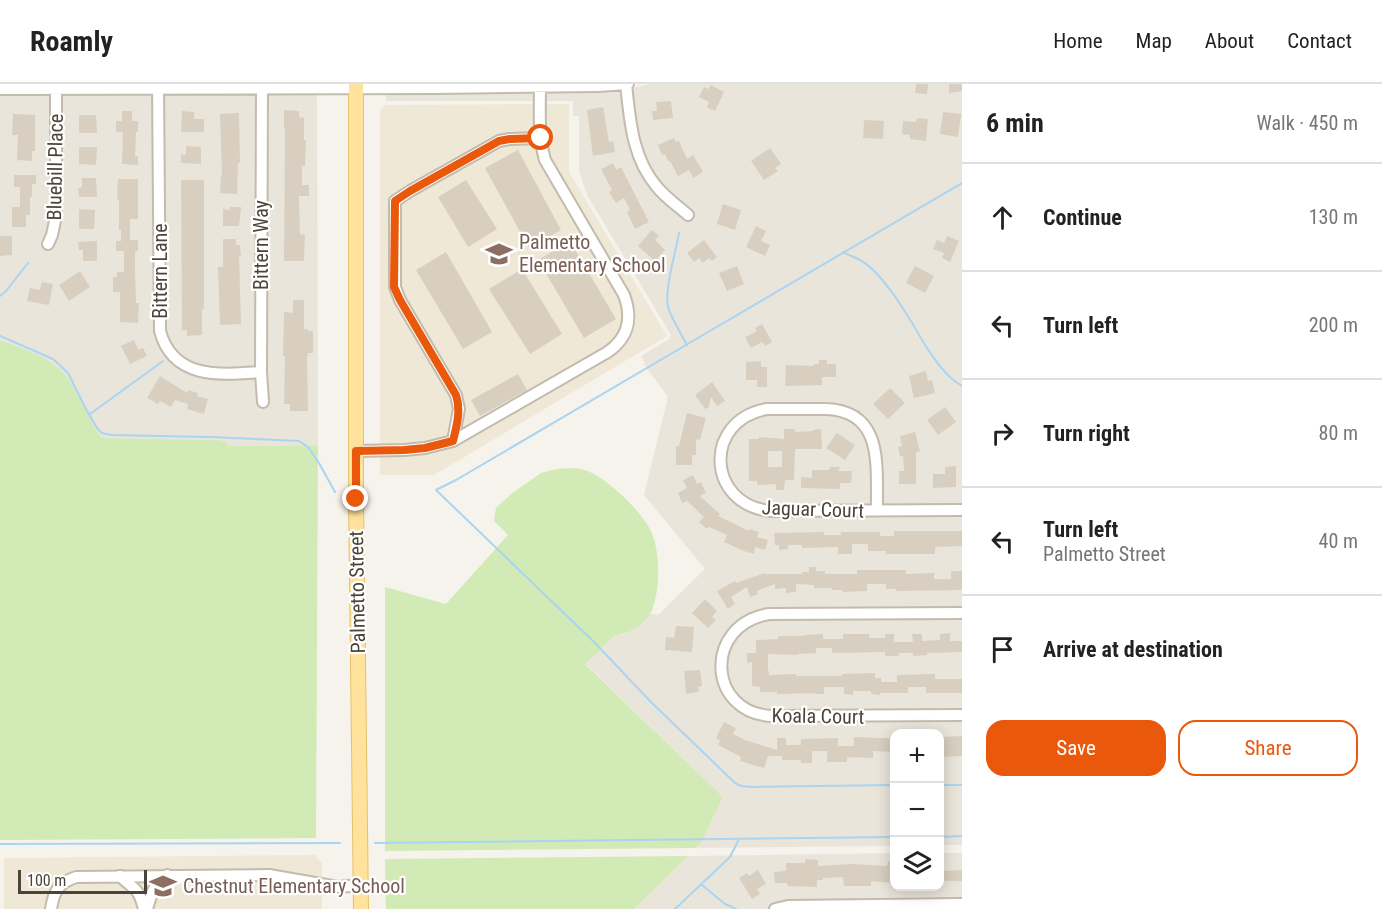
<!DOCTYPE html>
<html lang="en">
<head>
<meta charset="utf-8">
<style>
	body { margin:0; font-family:"Roboto Condensed",sans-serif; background:#f2f2f2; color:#222 }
	.controls { position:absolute; right:18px; bottom:18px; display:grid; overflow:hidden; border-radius:12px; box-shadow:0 3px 15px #0003 }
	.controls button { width:54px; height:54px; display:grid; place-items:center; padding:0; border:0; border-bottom:2px solid #e0e0e0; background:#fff; color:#222; font:30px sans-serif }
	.scale { position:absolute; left:18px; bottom:15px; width:129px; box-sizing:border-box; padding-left:6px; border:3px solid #4b4439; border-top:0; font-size:16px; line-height:21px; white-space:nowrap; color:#4b4439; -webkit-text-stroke:4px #fff; paint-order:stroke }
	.stop { position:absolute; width:18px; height:18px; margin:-14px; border:4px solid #ea580c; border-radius:50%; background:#fff }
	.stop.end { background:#ea580c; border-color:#fff; box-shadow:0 2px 6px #0008 }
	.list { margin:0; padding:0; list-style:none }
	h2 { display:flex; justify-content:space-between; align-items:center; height:78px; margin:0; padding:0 24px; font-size:26px }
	h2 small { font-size:20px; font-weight:400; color:#767676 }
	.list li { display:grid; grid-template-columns:39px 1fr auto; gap:18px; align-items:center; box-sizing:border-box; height:108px; padding:0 24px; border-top:2px solid #e0e0e0 }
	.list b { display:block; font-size:22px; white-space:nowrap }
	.list p { margin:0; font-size:20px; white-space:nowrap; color:#767676 }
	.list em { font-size:20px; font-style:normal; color:#767676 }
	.actions { display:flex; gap:12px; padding:18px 24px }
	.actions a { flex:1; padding:14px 0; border:2px solid #ea580c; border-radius:18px; text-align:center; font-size:21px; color:#ea580c }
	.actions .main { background:#ea580c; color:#fff }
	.icon { flex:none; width:33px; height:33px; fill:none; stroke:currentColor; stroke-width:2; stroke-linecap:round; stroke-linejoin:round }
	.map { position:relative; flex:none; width:962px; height:825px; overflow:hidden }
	header { display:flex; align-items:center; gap:36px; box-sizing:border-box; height:84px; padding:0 30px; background:#fff; border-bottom:2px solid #e0e0e0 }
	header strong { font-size:28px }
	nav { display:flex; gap:33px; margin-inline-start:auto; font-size:21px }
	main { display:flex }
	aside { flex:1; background:#fff }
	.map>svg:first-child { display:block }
	.residential { fill:#eae5da }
	.education { fill:#efe8d6 }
	.green { fill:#d2eab5 }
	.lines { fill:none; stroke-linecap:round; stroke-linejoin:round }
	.stream { stroke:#a9d4f2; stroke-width:2 }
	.building { fill:#d8cfc1; fill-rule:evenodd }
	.minor-casing { stroke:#c2bbae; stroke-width:14 }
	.major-casing { stroke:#e6c16a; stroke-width:16 }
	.minor { stroke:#fff; stroke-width:10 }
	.major { stroke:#ffe39c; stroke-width:14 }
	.route { stroke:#ea580c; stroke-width:8 }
	.labels { text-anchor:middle; stroke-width:4.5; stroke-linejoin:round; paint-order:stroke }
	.street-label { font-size:20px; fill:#4b4439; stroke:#fff }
	.education-label { font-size:20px; fill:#785e54; stroke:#fff; text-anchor:start }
</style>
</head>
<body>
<header>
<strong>Roamly</strong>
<nav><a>Home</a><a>Map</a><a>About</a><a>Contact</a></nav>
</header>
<main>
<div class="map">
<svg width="962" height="825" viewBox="0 0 962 825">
	<rect width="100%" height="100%" fill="#f6f3ec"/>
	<path class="residential" d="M651 0H962V421L882 422 881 372 878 356 875 348 865 335 851 325 834 320 767 321 749 325 741 329 728 341 719 356 715 373 717 390 723 404 727 411 733 416 746 426 762 431 962 430V524L769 525 760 527 745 533 731 544 721 558 717 574 716 582 719 598 726 612 736 624 756 635 772 637 962 636V761H940V650H894V762L695 764 701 759 723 713 585 579 615 551H623L641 539 649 529 658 531 705 485 644 411 668 313 644 280 645 279 641 272 669 255 671 251 587 111 579 87V32H573V19L572 17H386V8L621 5 627 47 636 78 668 121 689 137 695 131 675 114 661 100 645 74 640 60 636 45 631 4Z
		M257 8 256 284 212 285 201 284 185 276 172 264 165 247 163 9Z
		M267 8H317L318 362H229L225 357 218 356 102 354 96 345 66 292 57 283 38 272 0 256V9H51V132L47 149 41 162 50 165 57 152 61 132V9H153L155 247 157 255 163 268 173 279 191 290 212 294 257 293 259 322 269 321 266 288Z
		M767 329H826L840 331 857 341 866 352 871 372 872 422 770 423 757 420 740 410 729 394 725 381 726 366 736 346 747 336Z
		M962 533V627L773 628 754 624 738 613 729 596 726 582 728 568 734 555 744 544 770 534Z
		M894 769V802H940V769H962V825H634L688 772Z"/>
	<path class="education" d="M569 20V88L667 252 434 391H380V26L386 21Z
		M315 771 322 779V825H4V774Z"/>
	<path class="green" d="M0 256C22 265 51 273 66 292 81 311 88 335 102 354L218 356 225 357 229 362H318L316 754 0 756Z
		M557 385C565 385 576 383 584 386 605 391 647 432 653 452 660 472 660 507 652 526 646 539 629 551 615 551L585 580 723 713 701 759 695 764 385 767V503L446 520 508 451 494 437 496 424 511 410 541 389Z
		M688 772 634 825H386L385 775Z"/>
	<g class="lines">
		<path class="stream" d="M679 149C676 167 664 207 668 223 672 236 681 249 687 261
			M843 168C848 171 855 173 860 176 884 189 911 237 925 261 935 276 946 293 962 302
			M0 212 6 207 28 179
			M0 252 53 275 68 289 86 325 97 344 102 349 111 351 210 353 299 357 308 363 319 379 335 408
			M90 330 163 277
			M894 701 753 703 741 702 735 699 651 618 594 558 436 406 456 396C625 298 793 197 962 99
			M940 701H962
			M940 753 962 752
			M375 759 894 753
			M0 760 340 759
			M702 801 725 820 736 825
			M675 825 730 773 739 755"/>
	</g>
	<path class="building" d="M916 0H928L927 10 915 9Z
		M949 0H962V7L949 9Z
		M711 1 724 8 715 27 707 23 709 18 699 13 704 3 709 5Z
		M671 17 673 34 653 36 652 27H657L656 18Z
		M603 23 609 58 613 57 615 68 593 72 587 26Z
		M284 26 299 27V33L304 34V56H306L305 82H302V101H309V112H299L300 150 305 151 304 177H284L285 45H284Z
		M122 27H132V37H138V48H136L135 72H138V81L122 80 123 48H116V37H122Z
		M182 27 194 28V35H204V48H181Z
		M943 28 961 30 958 53 940 50Z
		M239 29 240 79H238L237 110 220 109 221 91H222L220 30Z
		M13 30 35 31V67H32V77L17 76 18 51H12Z
		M79 31H96L97 49H79Z
		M917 34 928 35 926 57 910 55V51L902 50 903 37 916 38Z
		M864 36 884 37 883 55 863 54Z
		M674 54 676 58 679 57 687 75 693 71 703 88 693 94 689 86 678 92 670 77H668L665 70 662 71 658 61Z
		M186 62 201 63V80L181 79V70L186 71Z
		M79 63H97L96 81 79 80Z
		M770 64 781 80 775 84 778 87 764 96 751 77Z
		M518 66 561 146 529 164 485 84Z
		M613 79 616 86 621 83 649 138 635 145 627 128 630 126 624 114 616 119 609 108 612 106 601 85Z
		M14 91H36V100H32V113H30V131H26V143H12V123H20V103H14Z
		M82 94H96L97 113H79L78 104 82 103Z
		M118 95H138V135H130V156H138V167H135V187L136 219H139L138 239 120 238V208H113V193H117V188H124V167H116V157H121V146H119V116L117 115Z
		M181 96H204V225H202V251L187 252V246H182Z
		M466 96 497 145 468 163 438 113Z
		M723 120 741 126 735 146 717 140Z
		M230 123H241L239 142H223V125L230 126Z
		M79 125 95 126 94 145H79Z
		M756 142 766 147 761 157 770 161 765 172 746 163Z
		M652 146 659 152 655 156 665 166 655 177 638 162Z
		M0 152H12V171L0 172Z
		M947 152 959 157 950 178 942 174 944 169 933 165 937 156 944 159Z
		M223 155H236V161H240L241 172H239L241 240 220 241 218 183H223Z
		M704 156 717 173 712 177 709 174 703 179 699 174 694 178 687 169Z
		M97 157V177H83V166H79L78 158Z
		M570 157 616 235 584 254 538 176Z
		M446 168 492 248 463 265 416 186Z
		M737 182 744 200 727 207 719 189Z
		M915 182 934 192 925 209 906 199Z
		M522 185 562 250 530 270 489 205Z
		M80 187 90 203 69 217 59 201Z
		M42 198 53 200 49 221 27 217 30 204 40 206Z
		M293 216H304V245H308V247H313V269H308V272H307L308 327H290V320H284L285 272H283L284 228 293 229Z
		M762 240 772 258 765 262 762 258 751 264 745 253 757 247 755 244Z
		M134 256 138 266 143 264 147 272 130 280 121 262Z
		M819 276H827V280H836V293H822V301L785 302 786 281 814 282V280H819Z
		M761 277V283H767V303H757V296H746V278Z
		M926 287 928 297 932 296 935 309 914 314 909 292Z
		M518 290 527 306 480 332 471 316Z
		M160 292 187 309 188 306 198 309 197 312 208 315 204 330 187 325 188 320 175 316 171 323 160 317 158 320 147 314Z
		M712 298 725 317 717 322 711 313 709 323 705 325 695 311Z
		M890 304 905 319 888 335 873 320Z
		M945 323 956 338 938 351 927 336Z
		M687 329 706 334 700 356 696 355V371H692V381H676V362H679Z
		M784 345H795V348L813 347V346L821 345 822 365H795L794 396H785L784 406H776V400L757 401V397H749V355H759V353L784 355ZM768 367H782V383H768Z
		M915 348 920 367 916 368V400H899V387H904L903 372H900L898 363 902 362 900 352Z
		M837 349 855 361 845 376 826 364Z
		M956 382V403L933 404V390H945V383Z
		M830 383H840L838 387H852L851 399H840V405L801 404V393L812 394V386H829Z
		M693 391 697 400 701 398 706 409 700 412 720 430 718 432 749 447V445L759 448 757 453 768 456 765 466 755 463 754 470 744 467 724 458 727 451 709 443 707 445 699 438 704 433 687 417 682 419 678 409 687 404 683 396Z
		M894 447H962V462L935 463V470H886V467H868V460H852V470H838V463L802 464V461H788V465L779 466V461H775L774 449 824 448V451H841V448H880V452H894Z
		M809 483H816V487H825V490H857V486H906V490L934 489V495H951V487H962V506L896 507V505H886V500H867V507L843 508V506H832V504H814V501L796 500V508L786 509V504L775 505V500L757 507 758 510 750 513 747 503 731 513 735 520 728 525 717 507 735 497 736 499 765 489V490H802V488H809Z
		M705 515 717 527 712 533 716 536 708 544 692 529Z
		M676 542 694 543 692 568 665 566 666 553 674 554Z
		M950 549V557H962V568L927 569V571L913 572V569H899V572H885V568L832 569V564H816V569L797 570V571L768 570V587H769V591L796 590V592H842V590L875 589V594H881V598H897V591L935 590V595H962V609H926V603H908V609H880V611L871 610V607H853V611L844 610V603H824V610H815V609L777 610V608H760V603L752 602V578L747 579V569H756V556L778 555V552H804V551L823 550V555H843V550H869V554H885V550H894V558H913L912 550H922V557L940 556V550Z
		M700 586 702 602 698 603 699 608 686 610 684 587Z
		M724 638 736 644 733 650 745 656 777 666V654H786V661H801V655L838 654V662H854V653L879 654H894V668L873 667V674L847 673V678H827V667H812V679H801V676H782V672H768L764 684 740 677 741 673 718 661 720 656 716 654Z
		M962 652V672L939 673V653Z
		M805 775 818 776V782L852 780 887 782 888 777 894 778V799L871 797V802H844L843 793 823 794V796H817V803L788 802 787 799H775L774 788 786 787V779H805Z
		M758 786 766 800 757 805 760 810 752 815 739 794 747 789 749 792Z
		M962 786V797H944V787Z"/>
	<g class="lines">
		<defs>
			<path id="minor" d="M158 0 160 247C173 296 221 291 261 288
				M262 0 261 288 263 318
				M626 0C630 36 632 74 657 103 666 114 678 122 688 131
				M0 5 437 4 598 2 628 0
				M48 160 52 151 56 132V0
				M453 357 459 325 456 311 400 216 395 203V117L410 107 499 57 510 55 541 54
				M356 367 404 366 425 364 453 357 606 269C628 255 633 235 624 211L545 76C538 52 540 25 540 0
				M877 426C876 384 885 327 826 325H767C703 336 706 420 770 427L962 426
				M962 529 769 530C703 541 707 629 772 632L962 631
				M120 792C135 807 138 802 144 825
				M51 825C54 806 59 799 76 793L269 791 338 803 361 801
				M147 825C152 808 153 802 167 791
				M775 825 788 822 962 820"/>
			<path id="major" d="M356 0V415L361 825"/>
		</defs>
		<use href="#minor" class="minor-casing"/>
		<use href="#major" class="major-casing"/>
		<use href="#minor" class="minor"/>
		<use href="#major" class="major"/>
	</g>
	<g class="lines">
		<path class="route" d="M356 415V367L404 366 425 364 453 357C457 341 461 326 456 311L400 216 394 203 395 117 410 107 499 57 510 55 541 54"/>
	</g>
	<defs>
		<symbol id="school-bare" viewBox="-9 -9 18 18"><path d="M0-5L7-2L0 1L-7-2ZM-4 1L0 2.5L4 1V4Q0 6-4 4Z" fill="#8d6e63" stroke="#fff" stroke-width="2.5" paint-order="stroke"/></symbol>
	</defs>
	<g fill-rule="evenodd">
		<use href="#school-bare" x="480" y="151" width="38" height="38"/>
		<use href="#school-bare" x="144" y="783" width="38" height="38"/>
	</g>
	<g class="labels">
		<g class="street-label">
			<text transform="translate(55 83) rotate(-89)" y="7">Bluebill Place</text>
			<text transform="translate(261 161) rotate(-90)" y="7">Bittern Way</text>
			<text transform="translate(160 187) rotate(-90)" y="7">Bittern Lane</text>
			<text transform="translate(813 425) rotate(2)" y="7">Jaguar Court</text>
			<text transform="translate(357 508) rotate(-91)" y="7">Palmetto Street</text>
			<text transform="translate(818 632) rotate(1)" y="7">Koala Court</text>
		</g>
		<g class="education-label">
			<text x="519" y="165">Palmetto<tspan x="519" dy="23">Elementary School</tspan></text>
			<text x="183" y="809">Chestnut Elementary School</text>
		</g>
	</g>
</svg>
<div class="controls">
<button>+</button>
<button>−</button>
<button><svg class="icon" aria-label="layers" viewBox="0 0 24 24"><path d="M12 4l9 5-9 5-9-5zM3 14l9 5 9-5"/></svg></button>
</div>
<div class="scale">100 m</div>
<div class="stop" style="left:541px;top:54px"></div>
<div class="stop end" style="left:356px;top:415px"></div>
</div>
<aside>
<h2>6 min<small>Walk · 450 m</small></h2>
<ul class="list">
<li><svg class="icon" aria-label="ahead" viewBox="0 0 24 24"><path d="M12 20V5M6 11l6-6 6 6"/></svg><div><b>Continue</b></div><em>130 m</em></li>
<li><svg class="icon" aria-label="left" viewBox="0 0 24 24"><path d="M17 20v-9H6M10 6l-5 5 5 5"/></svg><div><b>Turn left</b></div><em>200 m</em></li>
<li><svg class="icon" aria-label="right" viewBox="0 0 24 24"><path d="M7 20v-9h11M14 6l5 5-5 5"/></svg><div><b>Turn right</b></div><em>80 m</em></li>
<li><svg class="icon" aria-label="left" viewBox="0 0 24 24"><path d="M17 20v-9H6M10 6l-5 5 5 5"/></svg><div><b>Turn left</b><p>Palmetto Street</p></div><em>40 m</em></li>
<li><svg class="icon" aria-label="arrive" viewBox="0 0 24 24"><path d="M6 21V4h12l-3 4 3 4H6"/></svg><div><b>Arrive at destination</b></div></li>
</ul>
<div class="actions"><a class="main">Save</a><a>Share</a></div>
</aside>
</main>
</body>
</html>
